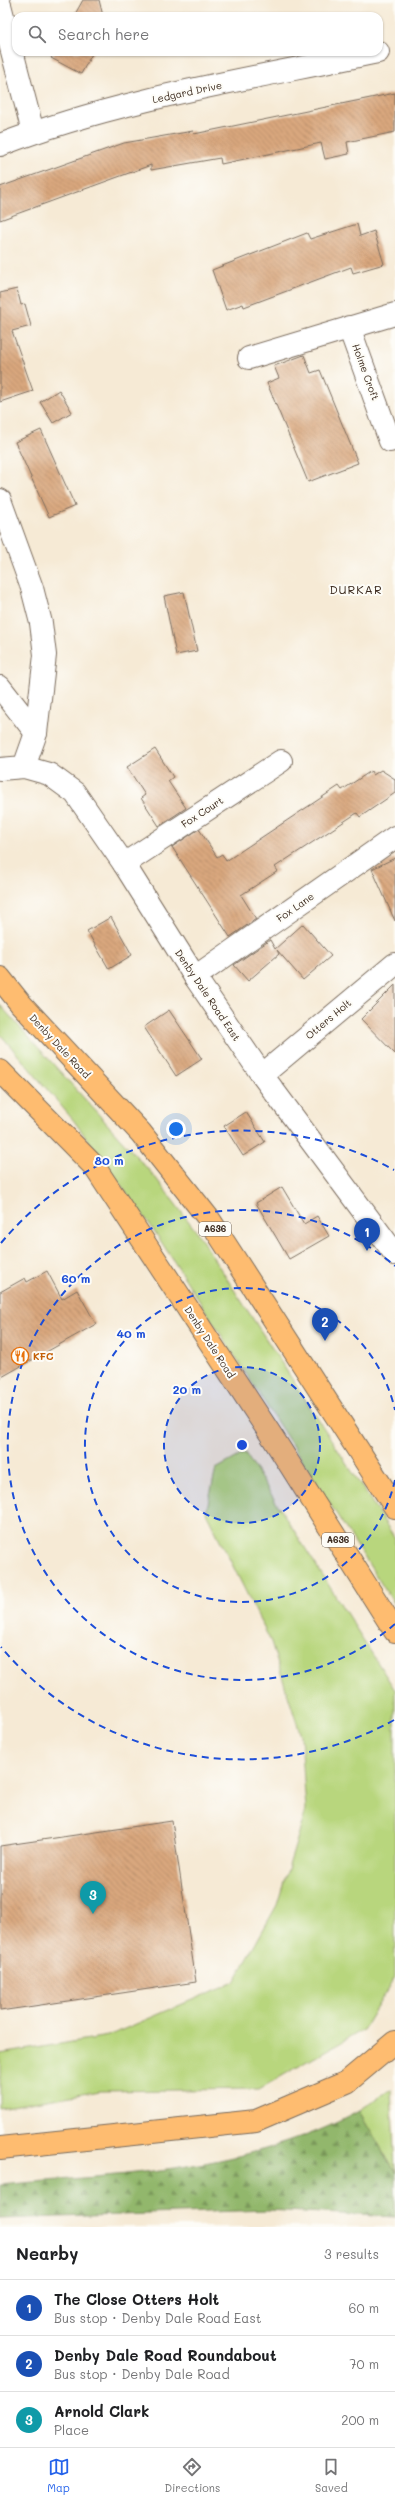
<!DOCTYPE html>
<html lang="en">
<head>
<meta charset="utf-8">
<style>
	body { margin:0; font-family:Mali,sans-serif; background:#f6f6f6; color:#202124 }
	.you { position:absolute; left:176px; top:1129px; width:14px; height:14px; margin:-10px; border:3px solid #fff; border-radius:50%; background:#1a73e8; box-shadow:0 0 0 6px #1a73e833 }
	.badge { display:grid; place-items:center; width:26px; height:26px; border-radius:50%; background:#2563eb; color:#fff; font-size:13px; font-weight:700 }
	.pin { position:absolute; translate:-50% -33px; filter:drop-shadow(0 1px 2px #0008) }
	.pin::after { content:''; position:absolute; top:21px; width:14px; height:12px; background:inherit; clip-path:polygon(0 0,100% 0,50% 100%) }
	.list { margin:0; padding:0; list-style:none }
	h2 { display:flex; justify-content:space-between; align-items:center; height:52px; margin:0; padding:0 16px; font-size:17px }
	h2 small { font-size:13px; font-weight:400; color:#757577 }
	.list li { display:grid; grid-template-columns:26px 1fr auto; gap:12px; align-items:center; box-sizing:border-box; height:56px; padding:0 16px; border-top:1px solid #e0e0e0 }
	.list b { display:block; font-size:15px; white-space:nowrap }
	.list p { margin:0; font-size:13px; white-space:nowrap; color:#757577 }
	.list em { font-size:13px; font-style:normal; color:#757577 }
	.icon { flex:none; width:22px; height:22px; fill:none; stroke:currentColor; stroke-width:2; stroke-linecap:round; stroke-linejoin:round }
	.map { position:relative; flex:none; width:395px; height:2227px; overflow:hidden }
	.search { position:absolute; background:#fff; box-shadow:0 1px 3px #0004; left:12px; right:12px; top:12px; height:44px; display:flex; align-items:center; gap:10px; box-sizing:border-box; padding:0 14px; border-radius:12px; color:#757577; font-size:15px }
	.sheet { height:220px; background:#fff }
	nav { display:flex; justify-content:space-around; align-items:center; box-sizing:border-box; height:56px; border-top:1px solid #e0e0e0; background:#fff; font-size:11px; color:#757577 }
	nav a { display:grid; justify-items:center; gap:2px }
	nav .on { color:#2563eb }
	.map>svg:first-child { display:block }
	.green { fill:#b8d67d; stroke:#7a804e }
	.forest { fill:url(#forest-firs); stroke:#667045 }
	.building { fill:url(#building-back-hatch) }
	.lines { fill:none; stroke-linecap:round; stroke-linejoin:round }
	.minor-casing { stroke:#7c6d5e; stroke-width:24 }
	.tertiary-casing { stroke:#7c6d5e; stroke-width:24 }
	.primary-casing { stroke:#7c6d5e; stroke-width:24 }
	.motorway-casing { stroke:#7c6d5e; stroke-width:24 }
	.minor { stroke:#fff; stroke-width:22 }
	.tertiary { stroke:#fff; stroke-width:22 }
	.primary { stroke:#febc70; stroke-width:22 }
	.motorway { stroke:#febc70; stroke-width:22 }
	.ring { fill:none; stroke:#1d4ed8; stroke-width:2; stroke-dasharray:7 5 }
	.labels { text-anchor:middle; stroke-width:4; stroke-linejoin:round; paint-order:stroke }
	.shield { fill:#fdfcf7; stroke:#75695f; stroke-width:1 }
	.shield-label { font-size:9px; font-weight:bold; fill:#3b2a1e }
	.street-label { font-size:10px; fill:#3b2a1e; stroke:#fdfcf7 }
	.food-label { font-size:10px; font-weight:bold; fill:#c56008; stroke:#fdfcf7; text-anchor:start }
	.quarter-label { font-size:12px; letter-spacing:1px; fill:#3b2a1e; stroke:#fdfcf7 }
	.centre { fill:#1d4ed8; stroke:#fdfcf7; stroke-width:2 }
	.ring-label { font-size:12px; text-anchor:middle; font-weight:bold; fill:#1d4ed8; stroke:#fdfcf7; stroke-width:4; stroke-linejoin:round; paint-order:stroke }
</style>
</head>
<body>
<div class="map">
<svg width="395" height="2227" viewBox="0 0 395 2227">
	<defs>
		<pattern id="forest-firs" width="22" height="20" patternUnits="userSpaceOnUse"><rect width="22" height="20" fill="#92b76c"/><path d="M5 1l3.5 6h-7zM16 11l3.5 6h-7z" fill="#789558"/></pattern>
		<pattern id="building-back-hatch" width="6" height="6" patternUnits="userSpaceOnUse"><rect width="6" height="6" fill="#d9a77e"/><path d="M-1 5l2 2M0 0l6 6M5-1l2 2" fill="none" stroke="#b18867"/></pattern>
	</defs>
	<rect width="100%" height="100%" fill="#fdfcf7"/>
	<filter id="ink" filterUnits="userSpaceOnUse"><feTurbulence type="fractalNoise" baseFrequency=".025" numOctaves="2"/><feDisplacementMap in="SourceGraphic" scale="8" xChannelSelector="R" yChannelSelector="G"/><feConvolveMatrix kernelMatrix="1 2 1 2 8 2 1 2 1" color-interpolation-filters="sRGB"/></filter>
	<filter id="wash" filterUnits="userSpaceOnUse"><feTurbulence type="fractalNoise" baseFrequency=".012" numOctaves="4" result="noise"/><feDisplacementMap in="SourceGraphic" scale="16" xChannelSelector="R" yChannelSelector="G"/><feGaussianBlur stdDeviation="0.9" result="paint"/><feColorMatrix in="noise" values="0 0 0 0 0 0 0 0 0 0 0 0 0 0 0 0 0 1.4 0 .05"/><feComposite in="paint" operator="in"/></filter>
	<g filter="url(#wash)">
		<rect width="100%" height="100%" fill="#f6ead5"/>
		<path class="green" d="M0 1005 155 1177 196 1231 395 1538V1605L153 1229 74 1121 0 1034Z
			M245 1453 395 1690V1977L363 2030 259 2089 100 2091 0 2108V2054L108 2036 234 1982 277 1905 306 1810 301 1736 271 1642 206 1512 216 1469Z
			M391 2089 395 2172 359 2111Z"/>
		<path class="forest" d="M359 2111 395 2172V2217L268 2210 0 2219V2185C121 2174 251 2171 359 2111Z"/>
		<g id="blocks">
			<path class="building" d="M83 0H99L103 16H74Z
				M55 52H93L81 74 51 58Z
				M395 93V132L347 142 349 154 325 159 321 143 221 164 220 158 151 170V165L0 220V187L124 143 193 131 194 134Z
				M357 224 360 236 374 231 384 264 353 273 351 267 244 307 243 304 226 310 212 270 307 233 310 239Z
				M17 289 21 305 25 304 31 326 12 331 33 391 0 402V293Z
				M304 355 311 373 320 370 358 463 308 482 267 383 279 378 274 366Z
				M59 390 72 412 53 423 40 402Z
				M41 430 75 506 49 517 15 442Z
				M184 592 197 651 176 655 164 596Z
				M155 749 173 777 168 781 186 808 159 826 141 798 145 795 127 767Z
				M381 770 395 779V793L360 817 357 813 275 867 278 871 241 895 256 919 230 937 172 847 199 829 217 857 222 854 226 861 339 786 342 790 371 771 373 775Z
				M395 858V921L372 869Z
				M111 917 132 955 109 969 87 931Z
				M303 924 331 956 303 980 277 950 279 954 248 981 234 965 270 940 275 949Z
				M395 985V1054L361 1019Z
				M169 1010 202 1059 176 1076 144 1027Z
				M246 1112 265 1142 243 1156 224 1126Z
				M282 1187 304 1224 317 1216 329 1236 289 1259 256 1203Z
				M47 1271 62 1299 77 1290 96 1324 0 1378V1292L25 1278 27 1282Z
				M172 1821 196 1982 0 2011V1846Z"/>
		</g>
	</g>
	<g filter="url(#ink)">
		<use href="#blocks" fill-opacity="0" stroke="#7c6d5e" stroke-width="1"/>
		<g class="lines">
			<defs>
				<path id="minor" d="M0 5 33 132
					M0 145C121 98 251 79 378 52
					M349 327 390 441
					M249 358 395 314
					M0 687 36 733
					M124 864 281 761
					M195 977 395 837
					M262 1075 395 964"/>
				<path id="tertiary" d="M0 500 32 588 41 623 45 655 36 733 24 767
					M0 769 24 767 49 774 75 793 124 864 195 977 262 1075 395 1254"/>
				<path id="primary" d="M0 978 20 1003 141 1133 209 1219 395 1507
					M0 1071 94 1166 273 1438 395 1631"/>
				<path id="motorway" d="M0 2148 256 2121 347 2082 395 2042"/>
			</defs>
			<use href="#minor" class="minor-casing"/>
			<use href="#tertiary" class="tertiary-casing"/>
			<use href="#primary" class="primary-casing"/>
			<use href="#motorway" class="motorway-casing"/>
			<use href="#minor" class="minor"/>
			<use href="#tertiary" class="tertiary"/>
			<use href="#primary" class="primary"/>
			<use href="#motorway" class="motorway"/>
		</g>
	</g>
	<circle cx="242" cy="1445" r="78" fill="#1d4ed8" fill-opacity=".12"/>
	<g class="ring">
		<circle cx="242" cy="1445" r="78"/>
		<path d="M395 1480A157 157 0 1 1 395 1410"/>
		<path d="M395 1624A235 235 0 1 1 395 1266"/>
		<path d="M394 1720A314 314 0 0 1 1 1647M1 1243A314 314 0 0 1 394 1170"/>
	</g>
	<defs>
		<symbol id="restaurant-ring" viewBox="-11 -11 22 22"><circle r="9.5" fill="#fdfcf7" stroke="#e8710a" stroke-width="1.5"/><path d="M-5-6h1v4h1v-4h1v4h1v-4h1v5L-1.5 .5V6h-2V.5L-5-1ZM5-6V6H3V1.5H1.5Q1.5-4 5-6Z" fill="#e8710a"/></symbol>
	</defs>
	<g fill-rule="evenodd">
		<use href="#restaurant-ring" x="10" y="1346" width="20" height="20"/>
	</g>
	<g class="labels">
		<g class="shield">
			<rect x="199" y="1222" width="32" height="14" rx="3"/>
			<rect x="322" y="1533" width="32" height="14" rx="3"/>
		</g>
		<g class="shield-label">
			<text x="215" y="1232">A636</text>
			<text x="338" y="1543">A636</text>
		</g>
		<g class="street-label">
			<text transform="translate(187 92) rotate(-12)" y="4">Ledgard Drive</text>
			<text transform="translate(366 372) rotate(70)" y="4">Holme Croft</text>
			<text transform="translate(202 812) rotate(-33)" y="4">Fox Court</text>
			<text transform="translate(295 907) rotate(-35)" y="4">Fox Lane</text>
			<text transform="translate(208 995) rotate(56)" y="4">Denby Dale Road East</text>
			<text transform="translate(328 1019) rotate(-40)" y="4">Otters Holt</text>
			<text transform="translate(60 1046) rotate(47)" y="4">Denby Dale Road</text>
			<text transform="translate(210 1342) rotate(57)" y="4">Denby Dale Road</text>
		</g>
		<g class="food-label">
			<text x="33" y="1360">KFC</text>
		</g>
		<g class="quarter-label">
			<text x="356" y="594">DURKAR</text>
		</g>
	</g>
	<circle cx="242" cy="1445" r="6" class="centre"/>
	<g class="ring-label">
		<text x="109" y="1165">80 m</text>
		<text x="76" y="1283">60 m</text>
		<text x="131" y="1338">40 m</text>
		<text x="187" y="1394">20 m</text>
	</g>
</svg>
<div class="you"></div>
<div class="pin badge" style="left:367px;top:1251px;background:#1a4fb4">1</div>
<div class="pin badge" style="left:325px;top:1341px;background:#1a4fb4">2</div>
<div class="pin badge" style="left:93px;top:1914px;background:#0f9aa8">3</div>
<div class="search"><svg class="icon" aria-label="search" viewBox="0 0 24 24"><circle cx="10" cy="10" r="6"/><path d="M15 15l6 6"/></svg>Search here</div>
</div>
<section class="sheet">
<h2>Nearby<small>3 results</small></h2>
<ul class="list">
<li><span class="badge" style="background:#1a4fb4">1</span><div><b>The Close Otters Holt</b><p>Bus stop · Denby Dale Road East</p></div><em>60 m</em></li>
<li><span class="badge" style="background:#1a4fb4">2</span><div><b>Denby Dale Road Roundabout</b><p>Bus stop · Denby Dale Road</p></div><em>70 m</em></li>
<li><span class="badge" style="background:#0f9aa8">3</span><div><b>Arnold Clark</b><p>Place</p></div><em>200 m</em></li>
</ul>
</section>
<nav>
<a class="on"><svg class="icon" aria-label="map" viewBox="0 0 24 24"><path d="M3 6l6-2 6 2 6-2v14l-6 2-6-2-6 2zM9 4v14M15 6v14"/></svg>Map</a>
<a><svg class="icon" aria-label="directions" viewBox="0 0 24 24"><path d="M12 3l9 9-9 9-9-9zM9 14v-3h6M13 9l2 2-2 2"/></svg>Directions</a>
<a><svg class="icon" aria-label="saved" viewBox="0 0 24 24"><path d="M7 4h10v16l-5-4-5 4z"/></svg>Saved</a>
</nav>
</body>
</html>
